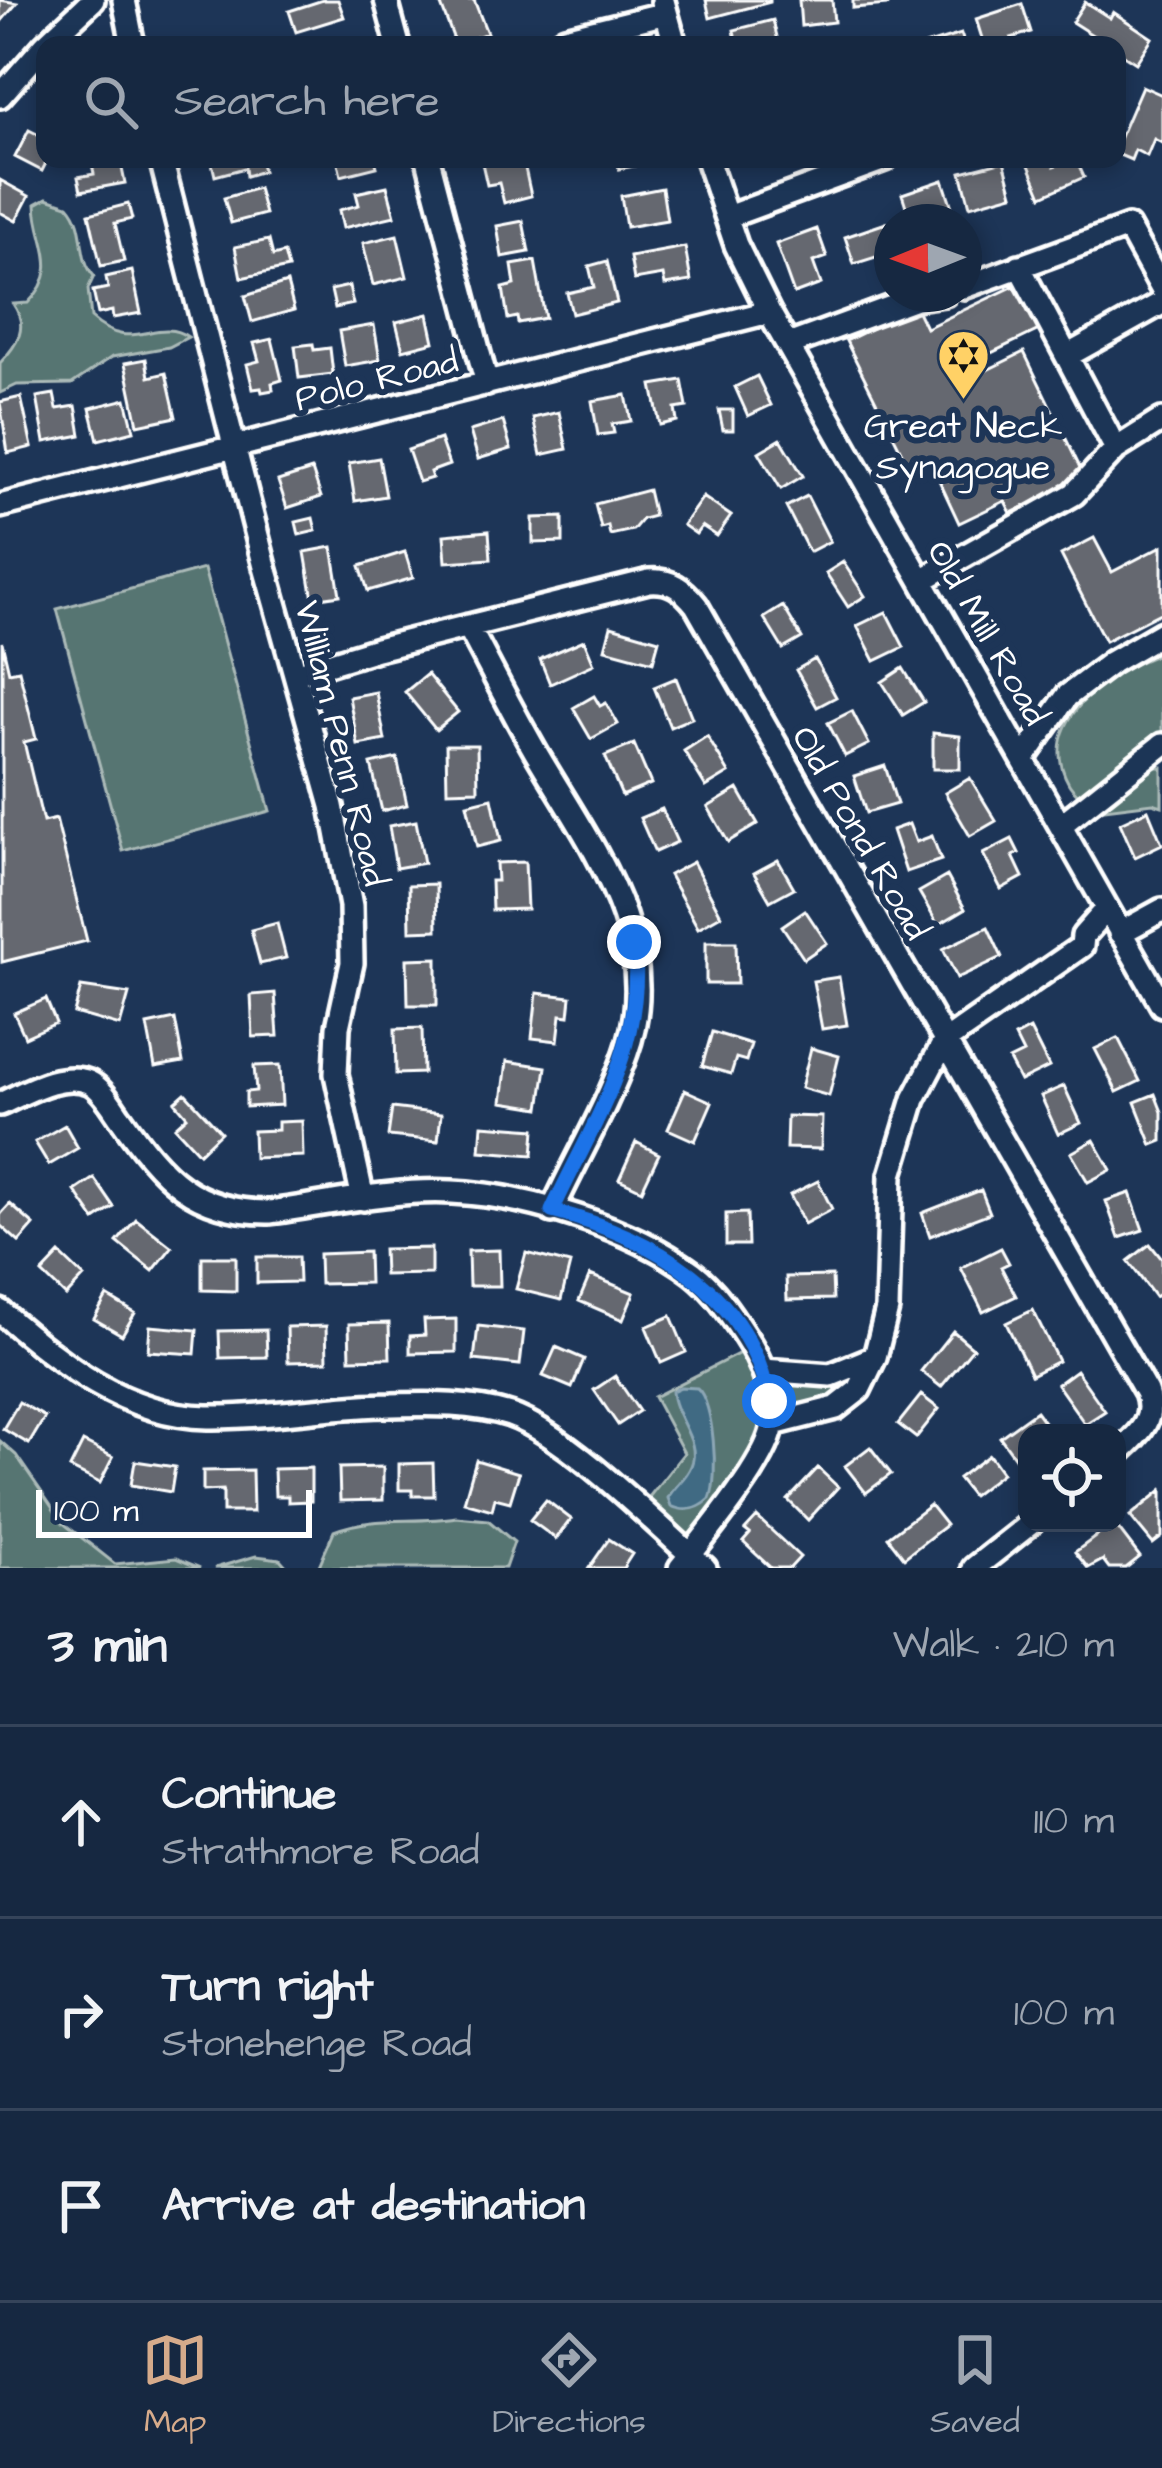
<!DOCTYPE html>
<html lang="en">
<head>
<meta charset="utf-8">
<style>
	body { margin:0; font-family:"Architects Daughter",sans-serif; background:#23344c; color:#f1f3f6 }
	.controls { position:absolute; right:36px; bottom:36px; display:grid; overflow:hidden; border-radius:24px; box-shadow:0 6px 18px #0003 }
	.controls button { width:108px; height:108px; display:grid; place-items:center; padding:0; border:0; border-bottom:3px solid #35445a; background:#162841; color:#f1f3f6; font:60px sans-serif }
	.compass { position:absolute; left:874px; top:204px; width:108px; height:108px; border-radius:50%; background:#162841; box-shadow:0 6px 18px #0003; rotate:269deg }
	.scale { position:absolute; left:36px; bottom:30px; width:276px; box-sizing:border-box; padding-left:12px; border:6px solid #fff; border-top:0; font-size:33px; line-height:42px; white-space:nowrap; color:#fff; -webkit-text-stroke:9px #1d3557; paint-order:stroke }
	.stop { position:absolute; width:36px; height:36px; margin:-27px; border:9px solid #1a73e8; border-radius:50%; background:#fff }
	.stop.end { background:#1a73e8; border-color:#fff; box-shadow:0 3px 12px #0008 }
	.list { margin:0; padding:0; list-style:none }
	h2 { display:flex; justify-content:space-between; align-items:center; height:156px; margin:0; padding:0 48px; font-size:51px }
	h2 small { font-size:39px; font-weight:400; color:#9ea6b1 }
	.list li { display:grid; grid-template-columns:78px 1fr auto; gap:36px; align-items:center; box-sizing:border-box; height:192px; padding:0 48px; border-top:3px solid #35445a }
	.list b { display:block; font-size:45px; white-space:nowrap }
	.list p { margin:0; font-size:39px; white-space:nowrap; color:#9ea6b1 }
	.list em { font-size:39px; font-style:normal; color:#9ea6b1 }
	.icon { flex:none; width:66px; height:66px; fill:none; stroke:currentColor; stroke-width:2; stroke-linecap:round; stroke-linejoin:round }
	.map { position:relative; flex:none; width:1162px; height:1568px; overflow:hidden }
	.search { position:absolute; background:#162841; box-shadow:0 6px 18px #0003; left:36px; right:36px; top:36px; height:132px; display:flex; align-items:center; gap:30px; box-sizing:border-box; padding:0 42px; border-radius:24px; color:#9ea6b1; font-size:45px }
	.sheet { height:732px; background:#162841 }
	nav { display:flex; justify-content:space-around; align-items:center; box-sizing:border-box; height:168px; border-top:3px solid #35445a; background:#162841; font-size:33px; color:#9ea6b1 }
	nav a { display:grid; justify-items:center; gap:6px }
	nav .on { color:#d6ab8b }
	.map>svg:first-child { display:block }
	.green { fill:#577572; stroke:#abbab8; stroke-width:3 }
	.water { fill:#3f6b83; stroke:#8ca6b5; stroke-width:3 }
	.building { fill:#65686f; stroke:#fff; stroke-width:3 }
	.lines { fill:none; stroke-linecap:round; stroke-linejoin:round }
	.minor-casing { stroke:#fff; stroke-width:30 }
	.minor { stroke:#1d3557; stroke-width:21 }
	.route { stroke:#1a73e8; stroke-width:15 }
	.labels { text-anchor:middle; stroke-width:12; stroke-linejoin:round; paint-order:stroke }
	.street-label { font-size:36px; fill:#fff; stroke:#1d3557 }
	.poi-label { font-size:36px; fill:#fff; stroke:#1d3557 }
</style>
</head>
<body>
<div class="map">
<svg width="1162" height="1568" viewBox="0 0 1162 1568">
	<rect width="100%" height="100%" fill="#1d3557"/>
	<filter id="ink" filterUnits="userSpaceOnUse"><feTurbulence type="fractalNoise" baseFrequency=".00833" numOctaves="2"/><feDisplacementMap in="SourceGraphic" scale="24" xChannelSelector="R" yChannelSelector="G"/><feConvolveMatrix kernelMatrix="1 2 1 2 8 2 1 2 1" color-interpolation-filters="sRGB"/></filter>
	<g filter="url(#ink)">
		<path class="green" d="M47 198 68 205C88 227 76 256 94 276L88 289 91 318C133 356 155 315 188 337L169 347 112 357 72 384 17 385 0 393V363C18 344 29 327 13 304L28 303C64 267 37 244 36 204Z
			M204 569 270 811 123 851 57 609Z
			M1162 653V759L1158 767H1162V806L1153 803 1097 810C1088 803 1075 794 1069 784 1033 721 1113 669 1162 653Z
			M750 1348 770 1423 690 1550 641 1507 684 1453 654 1397Z
			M858 1365 859 1390 773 1424 763 1370Z
			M0 1441 16 1455 63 1523 115 1564 176 1558 200 1568H0Z
			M456 1517 488 1520 514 1542 505 1568H318L334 1531C373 1515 414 1524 456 1517Z
			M256 1556 280 1559 288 1568H215Z"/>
		<path class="water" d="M681 1387 697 1388C714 1401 719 1478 710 1499 698 1510 686 1513 671 1506L668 1498C674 1486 686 1479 691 1466 702 1442 673 1416 672 1391Z"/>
		<path class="building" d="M0 0 17 3 0 23Z
			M323 0H338L344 17 296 32 289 11Z
			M454 0H474L487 33 456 45 441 5Z
			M706 0H770V2L710 18Z
			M799 0H832L834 22 801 26Z
			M853 0H887L888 5 853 8Z
			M1085 2 1110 18 1113 12 1152 38 1136 63 1117 51V45H1108L1072 22Z
			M1022 4 1031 32 1011 38 1013 43 1007 45H984L976 19Z
			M773 20 779 45H737L734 30Z
			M961 34 965 45H925Z
			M1142 86 1162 95V143L1154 139 1147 156 1135 150 1131 160 1117 154V144Z
			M29 130 45 138 48 159 42 171 15 157Z
			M91 159H120L125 183 81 191 78 177 94 174Z
			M211 159H260L263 171 246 176 245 168 215 176Z
			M337 159H375L377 167 341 176Z
			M497 159H523L531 196 504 203 499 183 487 185 482 163Z
			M617 159H653L654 162 619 169Z
			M1042 159H1051L1054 166 1076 159 1084 177 1042 196 1029 165Z
			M1004 161 1013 194 970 206 961 172Z
			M0 180 29 196 16 221 0 212Z
			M943 180 953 210 911 222 902 194Z
			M387 186 395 216 343 228 339 210 359 205 356 193Z
			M258 188 265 214 231 223 224 198Z
			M662 188 667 220 626 227 621 196Z
			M128 204 132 219 115 223 124 261 101 266 89 214Z
			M523 221 529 252 502 257 497 226Z
			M886 223 892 252 854 264 845 237Z
			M817 229 827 257 813 262 821 284 794 294 776 244Z
			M397 235 407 277 373 285 363 243Z
			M269 240 273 256 284 253 288 268 241 278 235 247Z
			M685 247 691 281 665 285 663 275 634 280 630 257Z
			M535 261 545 318 518 323 517 317 508 319 503 288 515 285 512 265Z
			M607 261 617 303 572 314 567 293 594 287 589 266Z
			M132 271 141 313 113 318 112 311 98 314 93 291 108 288 106 277Z
			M1025 281 1047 326 979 359 985 371 1024 352 1085 478 1011 513 1005 501 959 523 931 463 912 473 846 341 916 307 926 328Z
			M287 283 294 310 252 322 245 296Z
			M349 286 353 304 335 308 331 290Z
			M428 314 434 342 403 350 396 322Z
			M374 325 380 360 345 366 339 331Z
			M272 339 282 380 272 383 273 390 262 392 261 388 253 389 247 364 259 361 254 343Z
			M313 344 314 350 330 348 333 374 299 378 295 346Z
			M146 359 149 377 166 373 176 417 138 425 125 363Z
			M757 376 771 405 748 416 735 387Z
			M682 380 687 407 675 409 677 421 660 425 652 385Z
			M54 394 57 409 76 406 81 435 45 442 37 397Z
			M626 395 631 421 612 424 614 433 598 435 592 401Z
			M21 397 32 447 8 453 0 402Z
			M126 399 134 431 98 440 90 408Z
			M719 410H733V430H723Z
			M559 412 567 449 541 455 533 418Z
			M503 421 511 449 478 459 470 431Z
			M440 439 449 465 430 472 432 478 419 482 408 450Z
			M781 439 803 476 781 489 759 452Z
			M379 458 386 496 355 501 349 463Z
			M312 470 321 497 287 508 278 481Z
			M648 490 654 516 642 519 633 530 610 535 608 526 601 528 595 504Z
			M807 496 830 541 809 552 786 507Z
			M703 497 731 516 717 536 702 526 696 534 683 525Z
			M563 517V542L533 543V518Z
			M313 518 316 531 299 535 296 522Z
			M489 531 491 559 446 562 444 535Z
			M1094 538 1112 572 1162 546V612L1105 641 1061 555Z
			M332 547 340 595 313 599 305 552Z
			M405 552 413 578 368 591 360 566Z
			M843 562 865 596 848 607 826 573Z
			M783 606 802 638 783 649 764 618Z
			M886 612 904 647 875 661 857 626Z
			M611 626 659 640 653 662 605 649Z
			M584 640 594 664 550 684 540 659Z
			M2 642 9 672 19 670 36 739 24 742 43 822 56 819 87 941 2 962Z
			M815 659 836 697 817 707 796 670Z
			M903 668 924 702 903 715 882 682Z
			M427 674 458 712 436 730 405 692Z
			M676 678 692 718 670 727 654 687Z
			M376 692 385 740 358 745 349 697Z
			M594 696 600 706 606 703 618 724 591 739 573 708Z
			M852 711 869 744 845 756 828 723Z
			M933 733 960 736V769H933Z
			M707 736 729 773 706 787 684 751Z
			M634 744 651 784 622 796 605 756Z
			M446 745H477L478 790 447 791Z
			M397 758 407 805 382 811 371 764Z
			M885 766 897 804 866 813 854 776Z
			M970 778 996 821 970 836 945 793Z
			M738 789 758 824 728 842 708 807Z
			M492 798 501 841 477 847 467 804Z
			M662 809 677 842 655 852 640 818Z
			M1148 810 1162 844 1135 857 1120 823Z
			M416 821 424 863 396 868 389 826Z
			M909 824 916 842 932 836 941 860 906 872 892 830Z
			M1012 839 1019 853 1013 856 1023 877 1001 889 983 854Z
			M778 860 794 888 770 901 754 873Z
			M525 862 527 909 492 910 491 881H497L496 863Z
			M693 862 721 915 698 928 669 875Z
			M947 876 965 909 938 925 919 892Z
			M436 884 437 930 410 931 409 885Z
			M805 910 827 943 804 959 782 926Z
			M277 923 286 958 260 964 251 930Z
			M988 927 1002 957 957 978 943 949Z
			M706 942H736L737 984H706Z
			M437 958V1005H408L407 959Z
			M839 977 847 1025 822 1029 813 981Z
			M81 987 129 994 120 1026 74 1013Z
			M275 993 278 1036 253 1037 251 995Z
			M537 993 571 997 569 1016 561 1015 558 1041 532 1038Z
			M46 999 56 1023 25 1037 14 1013Z
			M175 1019 183 1062 155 1067 147 1025Z
			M422 1028 423 1073 396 1074 395 1029Z
			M1030 1029 1049 1067 1020 1081 1009 1060 1023 1053 1015 1037Z
			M712 1032 751 1044 746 1061 736 1058 731 1074 702 1066Z
			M1118 1038 1140 1081 1117 1092 1095 1049Z
			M811 1048 839 1056 829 1096 801 1088Z
			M507 1061 546 1067 540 1108 502 1102Z
			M280 1065 282 1105 246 1107V1092L256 1091 254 1066Z
			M1064 1086 1081 1123 1058 1134 1041 1096Z
			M685 1090 712 1102 695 1141 668 1129Z
			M185 1093 221 1132 199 1153 175 1127 187 1116 175 1102Z
			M1155 1094 1162 1112V1141L1152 1145 1135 1102Z
			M392 1108 441 1114 438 1141 388 1136Z
			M787 1116 822 1117 821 1149 786 1148Z
			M302 1121 303 1156 254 1158 253 1131 278 1130V1122Z
			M65 1125 78 1148 49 1165 35 1142Z
			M482 1125 535 1129 533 1155 480 1151Z
			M1094 1140 1111 1170 1088 1182 1071 1153Z
			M636 1142 659 1154 642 1190 619 1179Z
			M94 1178 114 1207 95 1220 75 1191Z
			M818 1181 832 1209 804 1224 790 1195Z
			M981 1190 990 1213 930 1236 922 1213Z
			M1130 1193 1143 1230 1119 1238 1106 1201Z
			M10 1204 34 1225 19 1242 0 1225V1215Z
			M747 1213 748 1245H726V1214Z
			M136 1219 172 1247 153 1271 117 1242Z
			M1150 1244 1162 1259V1292L1155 1297 1128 1261Z
			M431 1248V1274L384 1275 383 1249Z
			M1001 1248 1009 1263 1001 1267 1016 1296 983 1312 961 1268Z
			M499 1250 500 1286H469L468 1251Z
			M368 1252 369 1283 320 1284 319 1254Z
			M526 1253 570 1264 561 1300 516 1289Z
			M60 1254 84 1277 66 1296 42 1273Z
			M202 1257H236V1291L202 1290Z
			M257 1257H298L299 1282 257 1283Z
			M590 1275 634 1293 623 1320 579 1301Z
			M832 1276 833 1299 787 1300 786 1277Z
			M107 1296 135 1313 122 1335 94 1319Z
			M1033 1310 1058 1361 1031 1375 1006 1323Z
			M671 1316 686 1352 661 1363 646 1327Z
			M456 1319V1352L410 1353V1336L425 1335 424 1320Z
			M389 1323 390 1358 350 1359 349 1324Z
			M150 1326 197 1330 195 1354 148 1351Z
			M326 1326 327 1361 288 1362 287 1327Z
			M478 1326 524 1331 520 1365 474 1360Z
			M266 1330 267 1357 220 1358 219 1331Z
			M953 1331 973 1348 941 1387 921 1371Z
			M556 1347 584 1359 572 1388 543 1376Z
			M1076 1370 1105 1411 1085 1424 1057 1384Z
			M615 1376 639 1411 618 1425 594 1390Z
			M921 1395 939 1409 916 1438 898 1424Z
			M19 1402 45 1417 29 1444 3 1429Z
			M1036 1411 1052 1433H1027V1462L1021 1466 1000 1437Z
			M83 1442 113 1457 100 1483 70 1468Z
			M870 1447 891 1474 866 1493 845 1466Z
			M989 1455 1002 1473 972 1496 958 1478Z
			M476 1460 519 1473 510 1502 495 1498 492 1510 464 1502Z
			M135 1461 175 1467 171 1492 131 1485Z
			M433 1463 434 1496H412V1490H399V1464Z
			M383 1467V1500L340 1501 339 1468Z
			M311 1468V1501L288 1502V1496H275L274 1469Z
			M818 1468 838 1487 808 1520 788 1500Z
			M252 1470 253 1512H223V1490L203 1491V1471Z
			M1162 1490V1537L1153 1544 1130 1516Z
			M546 1500 571 1519 556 1539 530 1520Z
			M930 1505 946 1525 904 1558 888 1537Z
			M757 1517 800 1557 790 1568H771L743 1542 750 1534 745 1530Z
			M1114 1523 1140 1557 1126 1568H1109L1103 1560 1088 1568 1075 1552Z
			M609 1539 632 1554 623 1568H589Z"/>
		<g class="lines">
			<defs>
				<path id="minor" d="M124 0 133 45
					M386 0 398 45
					M663 1 675 45
					M45 45 93 0
					M555 45 565 38 666 13
					M0 96 45 45
					M161 159 265 567 332 806 351 906 352 963 338 1027 336 1074 363 1199
					M428 159 487 384
					M707 159 736 245 769 312 1162 1005
					M727 217 885 159
					M1019 266 1116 449
					M964 287 1128 227 1162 289
					M788 345 916 298 945 294
					M1067 356 1162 303
					M0 506 769 312
					M922 580 1074 494 1116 449 1162 420
					M468 626C491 669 513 713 538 756 591 846 666 942 626 1053 607 1107 576 1159 552 1211
					M295 674 377 649 649 581C671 579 683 589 696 605L1146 1392C1157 1421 1137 1435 1117 1454
					M1023 759 1067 696 1112 662 1162 633
					M1061 825 1162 745
					M1120 933 1162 910
					M0 1104C25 1093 60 1071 89 1082 102 1088 112 1106 120 1117 161 1176 194 1213 270 1212 329 1204 392 1189 452 1192 526 1195 633 1228 693 1273 715 1290 730 1313 745 1336 761 1360 774 1393 773 1422 772 1457 703 1538 680 1568
					M0 1311C59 1363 125 1416 208 1417 269 1418 331 1405 392 1405 432 1404 472 1403 510 1415 568 1435 657 1525 705 1568
					M763 1370 831 1375 875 1357
					M773 1424 836 1408 859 1390 875 1357 887 1309 891 1175 914 1099 944 1042 1082 946 1083 936 1107 909
					M974 1568 1031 1523"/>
			</defs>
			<use href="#minor" class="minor-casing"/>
			<use href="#minor" class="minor"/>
		</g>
	</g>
	<g class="lines" filter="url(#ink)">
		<path class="route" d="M634 942C646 1046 594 1121 552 1211 652 1236 749 1292 769 1401"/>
	</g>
	<defs>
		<symbol id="synagogue-pin" viewBox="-11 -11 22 30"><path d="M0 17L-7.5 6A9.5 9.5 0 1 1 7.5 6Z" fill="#ffd166" stroke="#1d3557"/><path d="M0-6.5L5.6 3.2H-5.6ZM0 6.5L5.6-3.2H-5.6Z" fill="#111"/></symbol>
	</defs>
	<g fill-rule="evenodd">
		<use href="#synagogue-pin" x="934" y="326" width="59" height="81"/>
	</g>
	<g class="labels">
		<g class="street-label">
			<text transform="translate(376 378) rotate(-14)" y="13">Polo Road</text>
			<text transform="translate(989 632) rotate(60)" y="13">Old Mill Road</text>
			<text transform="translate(343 743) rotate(76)" y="13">William Penn Road</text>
			<text transform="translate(862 832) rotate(60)" y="13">Old Pond Road</text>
		</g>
		<g class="poi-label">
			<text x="963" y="437">Great Neck<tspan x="963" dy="41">Synagogue</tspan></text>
		</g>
	</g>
</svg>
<div class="controls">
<button><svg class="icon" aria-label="locate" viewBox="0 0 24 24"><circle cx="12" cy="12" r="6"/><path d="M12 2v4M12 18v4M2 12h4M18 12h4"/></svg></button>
</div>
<svg class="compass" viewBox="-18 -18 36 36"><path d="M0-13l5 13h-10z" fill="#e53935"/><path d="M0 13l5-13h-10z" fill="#9ea6b1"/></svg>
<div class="scale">100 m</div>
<div class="stop" style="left:769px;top:1401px"></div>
<div class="stop end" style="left:634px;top:942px"></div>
<div class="search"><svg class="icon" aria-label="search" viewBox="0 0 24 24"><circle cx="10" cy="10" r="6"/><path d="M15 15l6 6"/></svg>Search here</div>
</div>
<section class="sheet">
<h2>3 min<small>Walk · 210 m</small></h2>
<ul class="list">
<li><svg class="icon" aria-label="ahead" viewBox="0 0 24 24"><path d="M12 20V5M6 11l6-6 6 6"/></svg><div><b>Continue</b><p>Strathmore Road</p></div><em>110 m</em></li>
<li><svg class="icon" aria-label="right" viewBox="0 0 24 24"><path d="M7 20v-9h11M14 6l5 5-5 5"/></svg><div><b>Turn right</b><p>Stonehenge Road</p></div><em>100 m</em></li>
<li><svg class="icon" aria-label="arrive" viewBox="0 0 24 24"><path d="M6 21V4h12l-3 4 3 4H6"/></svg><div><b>Arrive at destination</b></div></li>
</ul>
</section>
<nav>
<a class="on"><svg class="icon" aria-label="map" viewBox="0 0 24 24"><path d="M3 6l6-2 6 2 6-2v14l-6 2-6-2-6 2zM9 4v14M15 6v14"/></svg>Map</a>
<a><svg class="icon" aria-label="directions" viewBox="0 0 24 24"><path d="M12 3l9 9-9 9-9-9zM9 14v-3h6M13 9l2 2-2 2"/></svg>Directions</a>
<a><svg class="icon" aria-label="saved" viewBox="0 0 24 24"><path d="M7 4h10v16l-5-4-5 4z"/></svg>Saved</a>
</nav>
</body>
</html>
